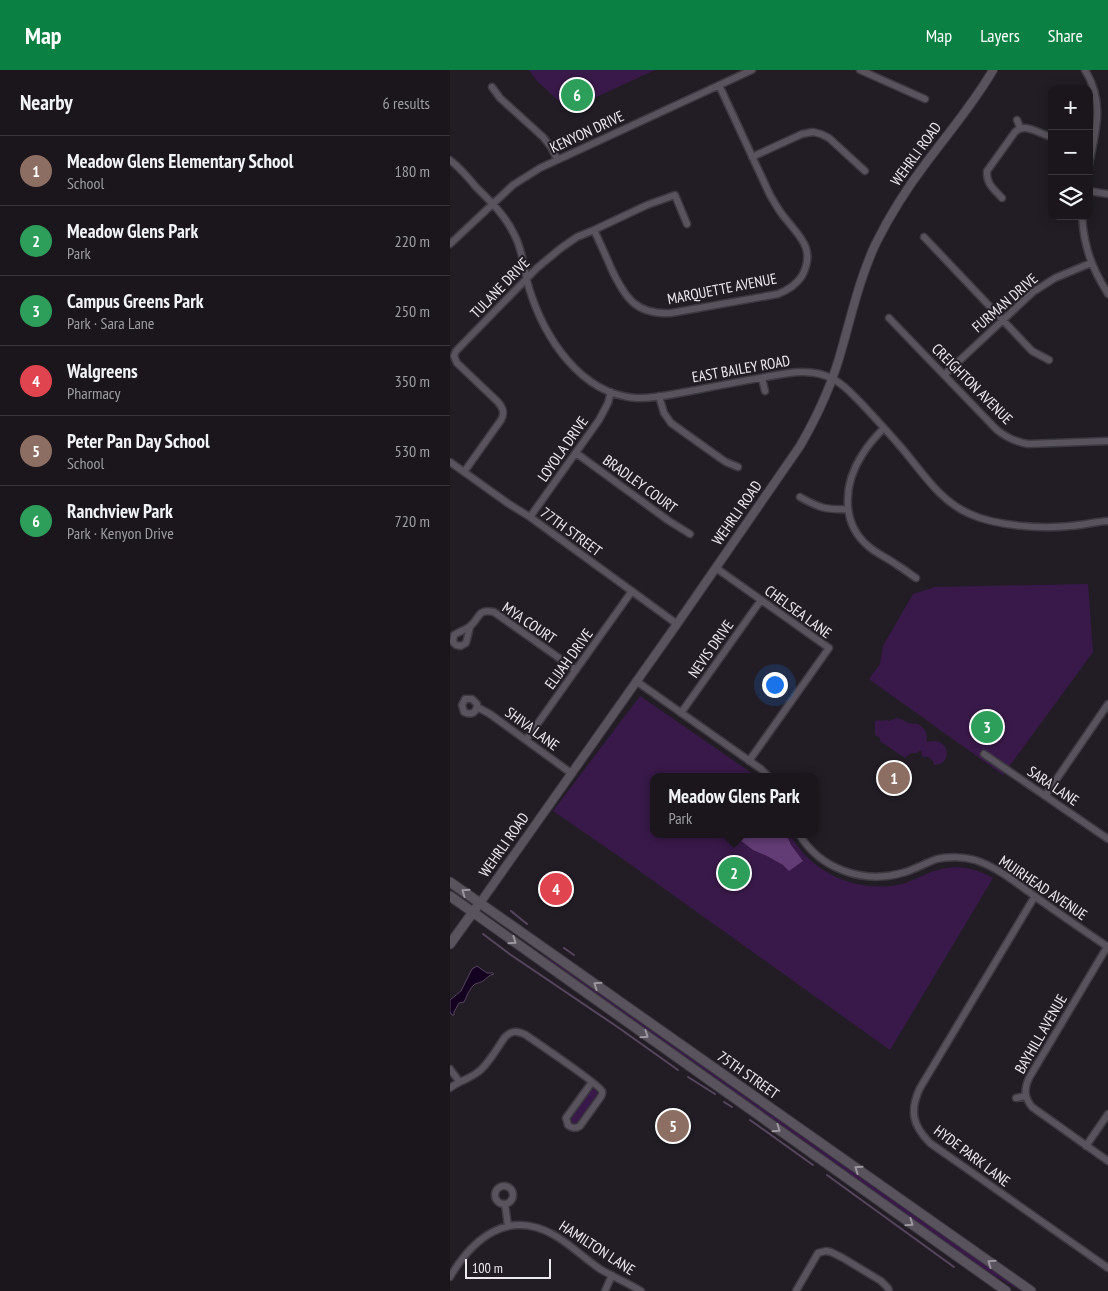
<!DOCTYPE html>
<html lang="en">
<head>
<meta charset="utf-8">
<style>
	body { margin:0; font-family:"PT Sans Narrow",sans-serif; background:#231f25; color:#f1f3f6 }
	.controls { position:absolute; right:15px; top:15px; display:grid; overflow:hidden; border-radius:10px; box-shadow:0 2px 12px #0003 }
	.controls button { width:45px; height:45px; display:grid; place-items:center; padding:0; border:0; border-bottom:1px solid #38353b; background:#1a161c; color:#f1f3f6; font:25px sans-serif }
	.scale { position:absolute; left:15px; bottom:12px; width:86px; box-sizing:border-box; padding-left:5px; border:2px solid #edeaef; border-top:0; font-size:14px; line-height:18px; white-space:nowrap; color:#edeaef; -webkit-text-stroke:4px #221d25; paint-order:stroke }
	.you { position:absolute; left:324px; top:614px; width:18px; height:18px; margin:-12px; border:4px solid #fff; border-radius:50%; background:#1a73e8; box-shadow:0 0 0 8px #1a73e833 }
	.badge { display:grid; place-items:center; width:32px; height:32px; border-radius:50%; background:#0b8043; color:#fff; font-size:16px; font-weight:700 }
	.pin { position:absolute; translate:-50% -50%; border:2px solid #fff; box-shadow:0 1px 5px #0006 }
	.popup { position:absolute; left:200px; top:703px; width:168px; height:65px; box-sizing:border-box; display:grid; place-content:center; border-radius:10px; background:#1a161c; filter:drop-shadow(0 1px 4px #0005); font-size:16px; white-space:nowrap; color:#9f9fa3 }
	.popup b { font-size:19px; color:#f1f3f6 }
	.popup::after { content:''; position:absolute; left:50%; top:100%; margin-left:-10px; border:10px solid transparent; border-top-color:#1a161c }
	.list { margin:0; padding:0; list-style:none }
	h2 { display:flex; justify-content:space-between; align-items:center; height:65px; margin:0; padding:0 20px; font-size:21px }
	h2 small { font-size:16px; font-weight:400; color:#9f9fa3 }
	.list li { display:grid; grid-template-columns:32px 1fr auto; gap:15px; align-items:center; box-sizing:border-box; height:70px; padding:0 20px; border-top:1px solid #38353b }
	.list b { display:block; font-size:19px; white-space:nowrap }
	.list p { margin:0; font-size:16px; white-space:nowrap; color:#9f9fa3 }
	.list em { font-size:16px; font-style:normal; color:#9f9fa3 }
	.icon { flex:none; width:28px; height:28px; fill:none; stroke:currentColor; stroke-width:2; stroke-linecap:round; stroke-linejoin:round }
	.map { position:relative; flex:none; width:658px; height:1221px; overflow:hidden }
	header { display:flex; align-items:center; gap:30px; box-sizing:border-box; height:70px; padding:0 25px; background:#0b8043; color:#fff }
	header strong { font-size:24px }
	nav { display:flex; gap:28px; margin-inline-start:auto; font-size:18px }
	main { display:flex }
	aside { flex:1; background:#1a161c }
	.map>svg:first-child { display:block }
	.green { fill:#391949 }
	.forest { fill:#623c75 }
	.water { fill:#140020; stroke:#55465e }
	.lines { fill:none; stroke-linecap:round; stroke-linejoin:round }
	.stream { stroke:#55465e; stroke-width:2 }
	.minor-casing { stroke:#3d3940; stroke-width:9 }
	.tertiary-casing { stroke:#3d3940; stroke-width:10 }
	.secondary-casing { stroke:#3d3940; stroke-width:11 }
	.minor { stroke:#59535d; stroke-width:6 }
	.tertiary { stroke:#59535d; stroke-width:8 }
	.secondary { stroke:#59535d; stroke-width:9 }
	.oneway { stroke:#9c979f }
	.labels { text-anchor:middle; stroke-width:4; stroke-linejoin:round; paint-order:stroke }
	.street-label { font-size:15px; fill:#edeaef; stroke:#221d25 }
</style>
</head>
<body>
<header>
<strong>Map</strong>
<nav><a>Map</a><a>Layers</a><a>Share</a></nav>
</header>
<main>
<aside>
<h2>Nearby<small>6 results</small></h2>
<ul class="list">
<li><span class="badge" style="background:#8d6e63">1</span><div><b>Meadow Glens Elementary School</b><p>School</p></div><em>180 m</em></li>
<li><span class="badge" style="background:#2e9e5b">2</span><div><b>Meadow Glens Park</b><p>Park</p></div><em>220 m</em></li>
<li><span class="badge" style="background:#2e9e5b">3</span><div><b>Campus Greens Park</b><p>Park · Sara Lane</p></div><em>250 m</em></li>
<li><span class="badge" style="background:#e0444e">4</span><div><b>Walgreens</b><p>Pharmacy</p></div><em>350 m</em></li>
<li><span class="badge" style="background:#8d6e63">5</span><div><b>Peter Pan Day School</b><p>School</p></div><em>530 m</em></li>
<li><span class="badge" style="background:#2e9e5b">6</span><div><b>Ranchview Park</b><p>Park · Kenyon Drive</p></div><em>720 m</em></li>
</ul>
</aside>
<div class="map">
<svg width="658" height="1221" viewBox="0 0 658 1221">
	<rect width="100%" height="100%" fill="#221d25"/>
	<path class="green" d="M79 0H205L118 40 86 10Z
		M638 514 643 582 553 705 419 609 430 594 433 576 463 524 485 517Z
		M190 626 293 697 306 707H204V764H340C361 804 409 824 452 814 464 811 475 803 488 800 507 794 526 798 543 808L440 980 177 792 103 741Z
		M446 648C452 649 454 651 459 653 461 654 464 653 467 654 476 657 477 664 477 672 500 665 504 695 484 695 484 689 478 686 472 687L471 680 467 683H461L455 688 430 671V668L425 665V652L427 650 432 651 436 650 439 651Z
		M37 846 83 879 129 907 575 1221H571L513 1187 36 847Z
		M144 1019 148 1022 147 1025 127 1053 125 1054 122 1053 121 1048 141 1020Z"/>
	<path class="forest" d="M286 764H336L341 775 353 791 339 801 333 795 317 786 303 780 286 767Z"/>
	<path class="water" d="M27 896 37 903H43L44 904C39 905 37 908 33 911 31 912 28 913 25 914 19 919 17 926 14 932L9 933 4 942V945H2L0 942V930L11 921 22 899Z"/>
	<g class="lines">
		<path class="stream" d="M61 841 77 854
			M33 864 61 885 169 958 228 1000
			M114 878 124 885
			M238 1007 265 1024
			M274 1032 282 1037
			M300 1050 363 1095
			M377 1105 504 1197"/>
		<defs>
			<path id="minor" d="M410 0 475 29
				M635 0C655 33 646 59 639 95
				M42 17 50 28 93 67 101 77 107 89
				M567 50 570 57
				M302 87 352 64 363 62 371 64 379 68 415 101
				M0 90C10 98 18 107 26 117 40 131 55 145 64 164 73 180 74 200 79 218 94 267 130 324 186 328 206 329 227 323 246 320 277 314 308 308 339 303 354 301 370 302 383 309 395 315 403 325 412 334 425 348 438 362 450 376 471 400 489 431 520 444 546 456 591 459 620 456 633 455 645 452 658 451
				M639 121 658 124
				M552 128C544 119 536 114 537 101L565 62C575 52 589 64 602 67
				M632 146C634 178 642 198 658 224
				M144 160C150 173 156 186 161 198 175 228 186 245 221 243L328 224C338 220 346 215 352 206 366 179 350 167 335 148 329 141 325 133 320 125L269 15
				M474 167 582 281 599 290
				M0 174 63 115 90 98 302 0
				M439 248 547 360C557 368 566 372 578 374L658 371
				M494 305 583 222 605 208 641 193
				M312 308 315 321
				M209 326 214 343 221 353 270 388 276 392 288 397
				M434 358C426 366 418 375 412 385 394 413 390 452 418 476 427 484 438 488 447 495 454 499 460 504 466 508
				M126 383 219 451 240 464
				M0 392 59 434 80 447 227 554
				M14 402 51 350C55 343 53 338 48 332L7 293 4 286 6 281 87 198 111 178 127 167 144 160 197 135 225 125 237 154
				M350 427C369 438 376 440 398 439
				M80 447 149 350 158 333 161 322
				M266 498 379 578 299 691
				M20 557 16 573 11 576 6 575 3 572 4 565C9 562 14 560 19 557 30 550 26 538 44 542L126 600
				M186 611 311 699 319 707
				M27 637C25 644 20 645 14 642L12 635 15 629H22L27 634V637L40 644 121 703
				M231 643 311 530
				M76 670 182 521
				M534 684 658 769
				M595 726 658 634
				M349 764C370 799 413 814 452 803 464 800 475 793 487 789 498 786 514 787 525 790 547 797 565 812 583 825 608 843 633 860 658 877
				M585 826 470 1018C459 1041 463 1056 480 1073L658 1198
				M657 877 579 1008C574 1019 574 1027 582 1037L658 1091
				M0 999 9 1011
				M0 1018C9 1011 19 1009 28 1002 38 995 47 978 55 967 62 960 67 961 76 965 86 972 150 1015 152 1021 153 1024 152 1025 150 1028L130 1056C126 1059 121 1058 118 1055L116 1048 142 1012
				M566 1028 575 1026
				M636 1076 658 1044
				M45 1125a9 9 0 1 1 18 0a9 9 0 1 1-18 0Z
				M55 1134 58 1156
				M0 1207C23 1168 58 1139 104 1165 120 1174 134 1188 150 1199 163 1207 178 1213 191 1221
				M155 1221 162 1205
				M346 1221 368 1183 376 1181 381 1182 393 1188 431 1211 438 1218 439 1221"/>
			<path id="tertiary" d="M30 833 227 554 350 376C368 345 383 312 392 278 402 243 410 207 426 173 440 145 457 118 476 93 499 62 524 33 543 0"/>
			<path id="secondary" d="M0 812 581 1221
				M0 826 556 1221
				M0 874 26 838"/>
		</defs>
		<use href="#minor" class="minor-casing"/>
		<use href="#tertiary" class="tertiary-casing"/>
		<use href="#secondary" class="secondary-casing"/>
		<use href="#minor" class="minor"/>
		<use href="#tertiary" class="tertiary"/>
		<use href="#secondary" class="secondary"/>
	</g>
	<defs><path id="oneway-chevron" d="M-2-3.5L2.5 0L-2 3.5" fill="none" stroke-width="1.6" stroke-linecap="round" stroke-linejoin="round" transform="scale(1.25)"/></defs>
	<g class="oneway">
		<use href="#oneway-chevron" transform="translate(15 822) rotate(-145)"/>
		<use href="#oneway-chevron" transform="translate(63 871) rotate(35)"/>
		<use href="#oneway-chevron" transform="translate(147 915) rotate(-145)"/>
		<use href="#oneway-chevron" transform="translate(195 965) rotate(35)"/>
		<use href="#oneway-chevron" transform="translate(327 1059) rotate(35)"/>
		<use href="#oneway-chevron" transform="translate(408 1099) rotate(-145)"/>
		<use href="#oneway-chevron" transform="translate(460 1153) rotate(35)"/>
		<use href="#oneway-chevron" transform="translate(541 1193) rotate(-145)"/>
	</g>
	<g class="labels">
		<g class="street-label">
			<text transform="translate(137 62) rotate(-25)" y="5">KENYON DRIVE</text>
			<text transform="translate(466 84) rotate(-54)" y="5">WEHRLI ROAD</text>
			<text transform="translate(50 218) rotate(-46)" y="5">TULANE DRIVE</text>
			<text transform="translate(272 219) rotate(-11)" y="5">MARQUETTE AVENUE</text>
			<text transform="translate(555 233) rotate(-41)" y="5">FURMAN DRIVE</text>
			<text transform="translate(291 299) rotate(-10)" y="5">EAST BAILEY ROAD</text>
			<text transform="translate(522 314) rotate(45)" y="5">CREIGHTON AVENUE</text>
			<text transform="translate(113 379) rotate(-55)" y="5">LOYOLA DRIVE</text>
			<text transform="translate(190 414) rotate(36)" y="5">BRADLEY COURT</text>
			<text transform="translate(287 443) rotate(-55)" y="5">WEHRLI ROAD</text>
			<text transform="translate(121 462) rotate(36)" y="5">77TH STREET</text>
			<text transform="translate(348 542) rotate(36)" y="5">CHELSEA LANE</text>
			<text transform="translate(79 553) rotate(34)" y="5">MYA COURT</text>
			<text transform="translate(261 579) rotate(-55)" y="5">NEVIS DRIVE</text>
			<text transform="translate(119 589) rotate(-54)" y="5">ELIJAH DRIVE</text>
			<text transform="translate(82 659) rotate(36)" y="5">SHIVA LANE</text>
			<text transform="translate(603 716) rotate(34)" y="5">SARA LANE</text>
			<text transform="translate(54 775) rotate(-55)" y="5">WEHRLI ROAD</text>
			<text transform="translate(593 818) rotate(34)" y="5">MUIRHEAD AVENUE</text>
			<text transform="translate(591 964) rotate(-60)" y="5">BAYHILL AVENUE</text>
			<text transform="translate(298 1005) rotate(35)" y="5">75TH STREET</text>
			<text transform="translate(522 1086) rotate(37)" y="5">HYDE PARK LANE</text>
			<text transform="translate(147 1178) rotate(33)" y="5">HAMILTON LANE</text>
		</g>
	</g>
</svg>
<div class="controls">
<button>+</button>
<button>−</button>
<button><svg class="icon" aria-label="layers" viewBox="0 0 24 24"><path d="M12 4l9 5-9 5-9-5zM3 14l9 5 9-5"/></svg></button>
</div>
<div class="scale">100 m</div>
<div class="you"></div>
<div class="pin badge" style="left:444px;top:708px;background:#8d6e63">1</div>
<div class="pin badge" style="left:284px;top:803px;background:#2e9e5b">2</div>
<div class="popup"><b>Meadow Glens Park</b>Park</div>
<div class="pin badge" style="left:537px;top:657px;background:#2e9e5b">3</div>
<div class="pin badge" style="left:106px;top:819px;background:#e0444e">4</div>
<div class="pin badge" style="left:223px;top:1056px;background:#8d6e63">5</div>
<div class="pin badge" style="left:127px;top:25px;background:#2e9e5b">6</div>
</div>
</main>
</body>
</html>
